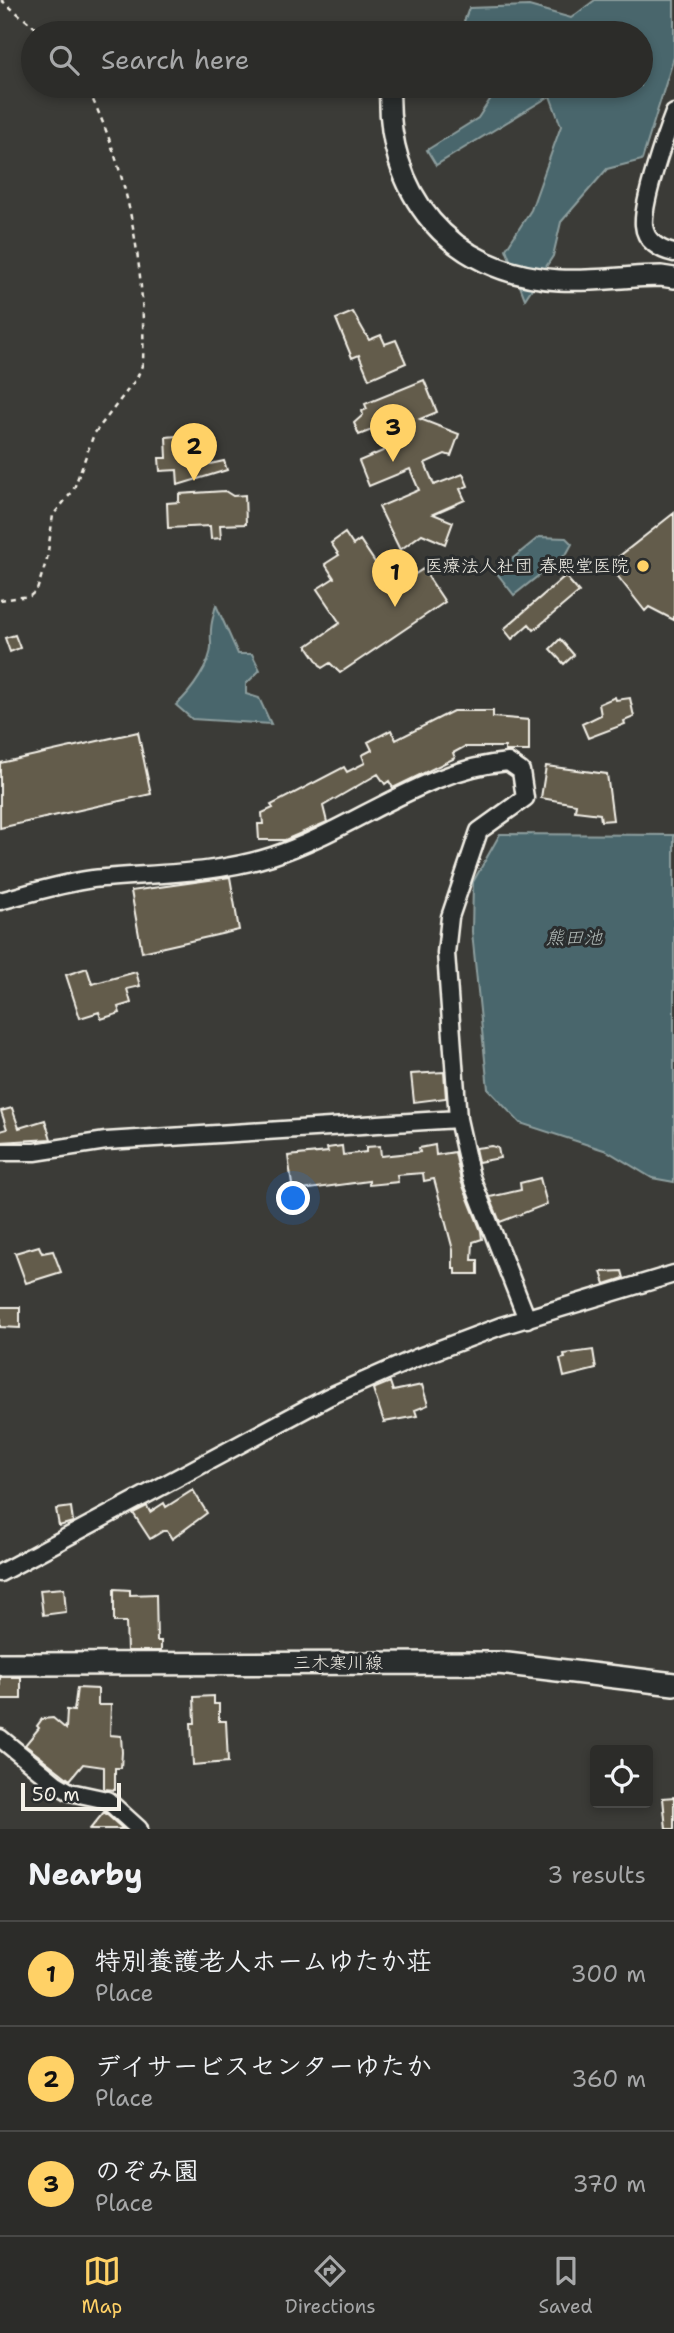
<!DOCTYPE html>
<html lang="en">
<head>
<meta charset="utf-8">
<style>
	body { margin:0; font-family:"Shantell Sans","Klee One",sans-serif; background:#383835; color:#f1f3f6 }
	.controls { position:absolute; right:21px; bottom:21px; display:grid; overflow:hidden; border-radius:7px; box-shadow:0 4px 10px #0003 }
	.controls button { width:63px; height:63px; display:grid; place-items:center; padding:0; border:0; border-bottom:2px solid #484846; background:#2c2c29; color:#f1f3f6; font:35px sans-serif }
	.scale { position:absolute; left:21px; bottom:18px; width:100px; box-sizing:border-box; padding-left:7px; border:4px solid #f4f1e8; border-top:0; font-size:19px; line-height:24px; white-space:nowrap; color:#f4f1e8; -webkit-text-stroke:5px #2a2d2e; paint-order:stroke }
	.you { position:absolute; left:294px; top:1199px; width:24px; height:24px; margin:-18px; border:5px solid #fff; border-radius:50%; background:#1a73e8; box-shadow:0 0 0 10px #1a73e833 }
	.badge { display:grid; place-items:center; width:46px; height:46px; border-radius:50%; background:#ffd166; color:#111; font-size:23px; font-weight:700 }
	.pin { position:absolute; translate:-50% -58px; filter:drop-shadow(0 2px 4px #0008) }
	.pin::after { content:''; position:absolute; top:37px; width:24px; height:21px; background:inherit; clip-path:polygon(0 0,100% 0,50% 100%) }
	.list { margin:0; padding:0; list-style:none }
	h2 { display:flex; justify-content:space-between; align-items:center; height:91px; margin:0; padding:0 28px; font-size:30px }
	h2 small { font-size:23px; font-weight:400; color:#a6a7a8 }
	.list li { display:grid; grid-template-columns:46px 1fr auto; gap:21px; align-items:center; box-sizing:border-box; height:105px; padding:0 28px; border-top:2px solid #484846 }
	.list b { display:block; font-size:26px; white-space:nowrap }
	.list p { margin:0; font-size:23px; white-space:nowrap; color:#a6a7a8 }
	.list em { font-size:23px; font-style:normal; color:#a6a7a8 }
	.icon { flex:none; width:38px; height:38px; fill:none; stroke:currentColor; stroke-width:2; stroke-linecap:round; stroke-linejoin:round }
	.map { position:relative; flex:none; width:674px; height:1829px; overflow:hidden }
	.search { position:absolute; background:#2c2c29; box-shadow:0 4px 10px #0003; left:21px; right:21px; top:21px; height:77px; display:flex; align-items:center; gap:18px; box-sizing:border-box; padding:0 24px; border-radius:38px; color:#a6a7a8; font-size:26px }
	.sheet { height:406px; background:#2c2c29 }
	nav { display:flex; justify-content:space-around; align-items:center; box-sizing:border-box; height:98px; border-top:2px solid #484846; background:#2c2c29; font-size:19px; color:#a6a7a8 }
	nav a { display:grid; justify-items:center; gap:4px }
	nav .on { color:#ffd166 }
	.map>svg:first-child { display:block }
	.water { fill:#49666c; stroke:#8d9e9e; stroke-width:2 }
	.building { fill:#645c4c; stroke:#f4f1e8; stroke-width:2 }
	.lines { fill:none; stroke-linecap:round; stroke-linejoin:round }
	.minor-casing { stroke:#f4f1e8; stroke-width:21 }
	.tertiary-casing { stroke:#f4f1e8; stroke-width:24 }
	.secondary-casing { stroke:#f4f1e8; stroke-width:26 }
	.path { stroke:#f4f1e8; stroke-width:2.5; stroke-dasharray:5 5; stroke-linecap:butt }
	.minor { stroke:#2a2d2e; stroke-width:16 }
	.tertiary { stroke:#2a2d2e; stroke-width:19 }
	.secondary { stroke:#2a2d2e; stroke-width:21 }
	.poi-dot { fill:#ffd166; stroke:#2a2d2e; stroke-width:2.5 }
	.labels { text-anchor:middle; stroke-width:6; stroke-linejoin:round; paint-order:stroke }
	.poi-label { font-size:18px; fill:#f4f1e8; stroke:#2a2d2e; text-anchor:end }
	.street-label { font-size:18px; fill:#f4f1e8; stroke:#2a2d2e }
	.water-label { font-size:19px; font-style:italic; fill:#b0b9b6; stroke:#2a2d2e }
</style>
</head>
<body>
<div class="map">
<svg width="674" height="1829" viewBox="0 0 674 1829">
	<rect width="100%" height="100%" fill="#3b3b37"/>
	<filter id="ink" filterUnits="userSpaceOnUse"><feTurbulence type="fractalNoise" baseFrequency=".0143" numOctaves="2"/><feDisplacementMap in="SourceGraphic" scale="14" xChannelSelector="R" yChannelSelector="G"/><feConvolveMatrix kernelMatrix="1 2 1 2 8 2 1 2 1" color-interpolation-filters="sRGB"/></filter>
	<g filter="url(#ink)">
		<path class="water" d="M595 0H674V57L642 160 607 169 561 222 553 256 525 299 506 249 531 210 561 126 550 96 436 165 427 150 478 118 499 86H641V33H484L462 27 469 8 529 6 571 18Z
			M539 537 566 538 572 544 567 553 514 595 496 572Z
			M216 605 238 654H252L260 670 246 684V694L259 698 271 724 192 719 176 705C190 693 213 662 211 643 210 627 212 621 216 605Z
			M500 834 674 835V1182L652 1178 607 1151 520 1123 488 1089 472 932 473 882Z"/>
		<path class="building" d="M353 312 369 340 381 335 385 344 396 340 406 363 369 379 359 355 352 358 336 319Z
			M424 380 437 412 420 419 459 434 451 456 445 454 425 463 434 485 463 474 468 486 460 489 465 500 433 514 453 522 445 544 422 534 400 550 379 507 419 490 410 469 369 486 359 461 402 443 393 422 359 435 354 423 363 415 362 411 367 409 365 404Z
			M201 434V444H209L210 464 224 461 227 470 178 485 177 470 160 471 159 458H167L166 437Z
			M225 491 233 496 245 495 246 524 220 525 221 538 211 539 210 526 168 528 167 503 179 502V494Z
			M674 513V620L649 607 645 611 616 574 625 567 617 558Z
			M345 533 353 545 360 540 393 589 423 569 445 602 340 673 330 663 322 668 307 646 340 623 317 589 334 578 325 564 339 555 331 543Z
			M565 576 579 592 534 630 529 624 512 639 504 629Z
			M15 635 20 648 10 652 5 638Z
			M560 639 574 655 564 664 550 649Z
			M615 697 616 700 630 698 634 717 624 721 625 724 588 738 582 724 601 715 599 704Z
			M453 711H493V717L529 720V751H505V747H464L453 753 455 758 393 788 389 781 385 784 378 774 323 806 327 822 285 840H259L258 824H263L262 813 273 808 271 805 344 767 347 772 365 763 362 755 372 750 368 742 391 730 396 740Z
			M138 732 151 794 0 828V763Z
			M546 766 607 774 613 820 601 821 600 814 575 811 576 804 541 798Z
			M230 877 239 930 142 952 131 891Z
			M87 968 92 984 136 972 140 986 127 989 131 1003 118 1007 120 1013 101 1019 99 1012 80 1018 66 975Z
			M444 1072 446 1098 414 1102 411 1074Z
			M12 1108 19 1128 45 1120 51 1139 0 1142V1131L7 1129 1 1111Z
			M435 1145 436 1155 455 1152 461 1181 481 1231 482 1239 473 1242 472 1260H478V1274H456V1269H453V1250L434 1179 424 1181 423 1173 397 1175 398 1182 369 1185V1181L295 1191 292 1185 288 1156 328 1152 327 1148 342 1146 343 1155 366 1152V1147L380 1146 381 1156 420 1152 419 1148Z
			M492 1146 498 1148 500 1158 478 1162 475 1148Z
			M540 1178 547 1204 500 1222 490 1197 521 1190 520 1183Z
			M39 1246 42 1253 53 1251 61 1272 26 1283 15 1253Z
			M622 1271 624 1278 605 1284 601 1272Z
			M0 1307H20V1328L0 1327Z
			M593 1350 596 1369 564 1377 560 1359 565 1358 564 1354Z
			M390 1382 393 1391 422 1385 428 1405 415 1410 417 1416 384 1422 373 1389Z
			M193 1490 207 1513 172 1539 167 1531H163L150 1539 133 1513 147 1506 150 1512 164 1503 166 1507Z
			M71 1507 73 1522 59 1526 56 1509Z
			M64 1588 66 1612 43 1615 40 1590Z
			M114 1589 130 1590V1595L156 1594 157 1641H161V1651H127L126 1622H114Z
			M0 1677H21V1699H0Z
			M77 1688 98 1689V1705H111L110 1735 121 1736 122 1752 121 1768H115V1790L104 1789V1767L83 1764 70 1780 25 1745 39 1728 37 1726 42 1719 53 1718 66 1729 67 1710 74 1711Z
			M214 1696V1704H219V1721H226L228 1762 193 1765 191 1723H195L194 1697Z
			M674 1797V1829H666L663 1798Z
			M104 1812 123 1829H90Z"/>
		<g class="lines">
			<defs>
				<path id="minor" d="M674 113C665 136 642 203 644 225 645 241 660 250 674 253
					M0 901C30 893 63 883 93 879 154 873 213 875 272 856 353 830 422 769 508 762L521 771 525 798 479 831 450 917 446 953 458 1119 471 1177 527 1319
					M0 1152H35L106 1141 458 1119
					M0 1573 328 1397 416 1358 501 1326 674 1274
					M0 1738 55 1783 70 1792 107 1800 139 1829"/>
				<path id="tertiary" d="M390 86C385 193 449 274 559 280 593 282 628 276 661 276L674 278"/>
				<path id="secondary" d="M0 1664 499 1663 674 1684"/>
			</defs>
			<use href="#minor" class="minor-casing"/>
			<use href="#tertiary" class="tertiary-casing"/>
			<use href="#secondary" class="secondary-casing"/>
			<path class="path" d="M1 0 42 33
				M0 600 30 596 37 590 47 559 53 515 73 491 94 434 137 378 143 363C146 270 129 169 86 86"/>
			<use href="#minor" class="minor"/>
			<use href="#tertiary" class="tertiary"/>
			<use href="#secondary" class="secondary"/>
		</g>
	</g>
	<circle class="poi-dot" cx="643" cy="566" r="7"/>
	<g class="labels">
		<g class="poi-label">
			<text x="629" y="572">医療法人社団 春熙堂医院</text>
		</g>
		<g class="street-label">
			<text x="338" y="1669">三木寒川線</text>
		</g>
		<g class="water-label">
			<text x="574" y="944">熊田池</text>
		</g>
	</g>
</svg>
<div class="controls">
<button><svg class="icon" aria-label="locate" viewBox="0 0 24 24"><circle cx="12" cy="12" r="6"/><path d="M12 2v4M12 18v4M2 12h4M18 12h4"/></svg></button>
</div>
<div class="scale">50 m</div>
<div class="you"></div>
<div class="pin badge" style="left:395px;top:607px">1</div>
<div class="pin badge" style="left:194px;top:481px">2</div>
<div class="pin badge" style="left:393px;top:462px">3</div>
<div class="search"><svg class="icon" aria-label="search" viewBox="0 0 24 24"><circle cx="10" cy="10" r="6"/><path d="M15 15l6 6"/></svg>Search here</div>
</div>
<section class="sheet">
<h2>Nearby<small>3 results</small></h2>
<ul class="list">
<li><span class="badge">1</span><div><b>特別養護老人ホームゆたか荘</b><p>Place</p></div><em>300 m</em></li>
<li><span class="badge">2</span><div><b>デイサービスセンターゆたか</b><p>Place</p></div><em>360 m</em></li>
<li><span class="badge">3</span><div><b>のぞみ園</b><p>Place</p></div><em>370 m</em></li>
</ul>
</section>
<nav>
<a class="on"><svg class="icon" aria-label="map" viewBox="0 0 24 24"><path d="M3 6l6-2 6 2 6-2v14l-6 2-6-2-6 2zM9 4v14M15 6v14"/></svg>Map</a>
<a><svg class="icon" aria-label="directions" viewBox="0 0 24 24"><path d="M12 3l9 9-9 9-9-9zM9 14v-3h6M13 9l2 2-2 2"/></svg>Directions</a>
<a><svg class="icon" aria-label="saved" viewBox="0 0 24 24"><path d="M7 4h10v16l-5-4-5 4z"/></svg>Saved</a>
</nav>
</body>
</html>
